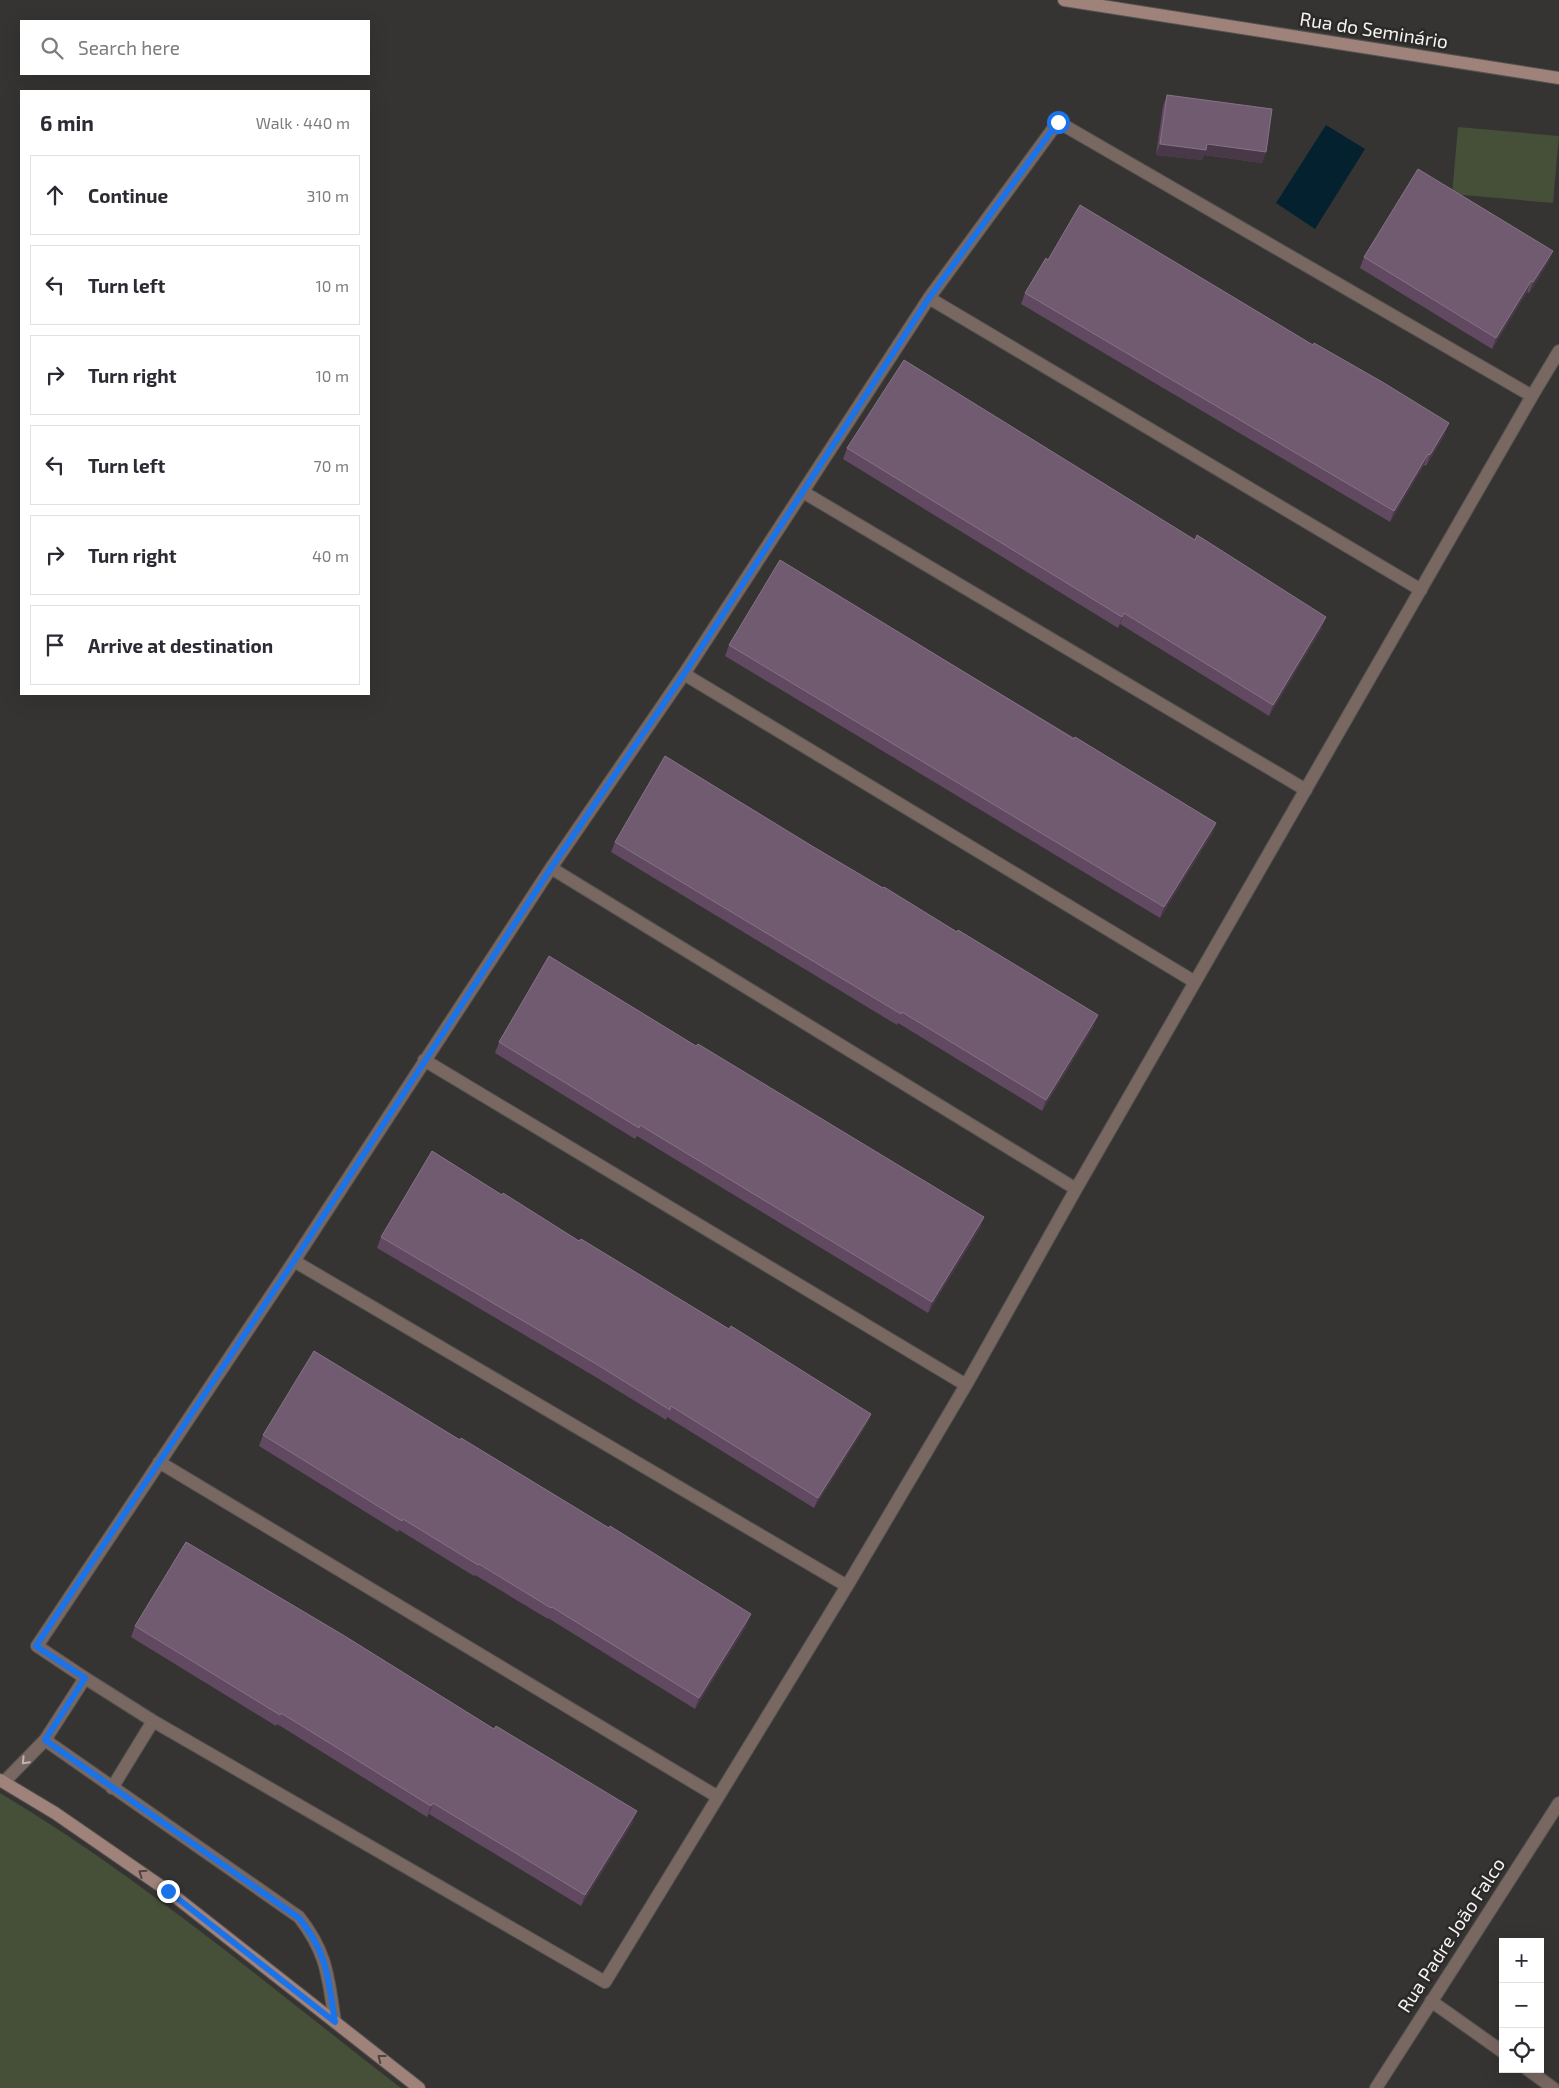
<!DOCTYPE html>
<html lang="en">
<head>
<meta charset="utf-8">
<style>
	body { margin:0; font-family:"Exo 2",sans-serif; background:#f7f7f7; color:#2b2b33 }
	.controls { position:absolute; right:15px; bottom:15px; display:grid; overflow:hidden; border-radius:0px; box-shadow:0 5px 20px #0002 }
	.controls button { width:45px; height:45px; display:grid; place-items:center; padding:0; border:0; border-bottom:1px solid #e1e1e2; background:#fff; color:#2b2b33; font:25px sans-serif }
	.stop { position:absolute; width:15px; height:15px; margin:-11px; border:4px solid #1a73e8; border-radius:50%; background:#fff }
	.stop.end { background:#1a73e8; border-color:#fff; box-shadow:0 1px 5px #0008 }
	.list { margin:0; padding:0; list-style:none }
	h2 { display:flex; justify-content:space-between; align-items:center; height:65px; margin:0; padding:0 20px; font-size:21px }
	h2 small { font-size:16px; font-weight:400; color:#7c7c81 }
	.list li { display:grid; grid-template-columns:32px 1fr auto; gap:15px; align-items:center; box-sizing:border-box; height:80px; margin:0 10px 10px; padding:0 10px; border:1px solid #e1e1e2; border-radius:0px }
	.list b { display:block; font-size:19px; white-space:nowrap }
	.list em { font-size:16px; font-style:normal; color:#7c7c81 }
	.icon { flex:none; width:28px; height:28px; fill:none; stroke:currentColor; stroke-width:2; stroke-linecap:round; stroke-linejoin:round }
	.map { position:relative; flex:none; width:1559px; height:2088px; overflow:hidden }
	.search { position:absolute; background:#fff; box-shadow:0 5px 20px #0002; left:20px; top:20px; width:350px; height:55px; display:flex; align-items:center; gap:12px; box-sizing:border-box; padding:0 18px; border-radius:0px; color:#7c7c81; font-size:19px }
	.panel { position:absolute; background:#fff; box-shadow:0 5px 20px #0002; left:20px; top:90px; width:350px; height:605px; border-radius:0px }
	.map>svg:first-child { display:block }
	.green { fill:#464f37 }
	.water { fill:#042130 }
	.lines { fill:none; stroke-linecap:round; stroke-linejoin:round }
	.lane-casing { stroke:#545351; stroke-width:14 }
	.street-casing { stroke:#545351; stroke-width:14 }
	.secondary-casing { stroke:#545351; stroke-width:14 }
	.lane { stroke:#796761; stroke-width:12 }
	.street { stroke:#796761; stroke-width:12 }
	.secondary { stroke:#9f8279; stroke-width:12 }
	.wall { fill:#614962 }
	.shaded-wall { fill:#493948 }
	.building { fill:#715b71; stroke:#867386 }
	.oneway { stroke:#bdb5b1 }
	.oneway2 { stroke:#4e4440 }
	.route { stroke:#1a73e8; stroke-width:6 }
	.labels { text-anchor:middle; stroke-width:5; stroke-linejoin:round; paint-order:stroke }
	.street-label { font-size:19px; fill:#f5f4f2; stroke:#2b2a28 }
</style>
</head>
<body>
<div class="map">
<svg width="1559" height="2088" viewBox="0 0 1559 2088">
	<rect width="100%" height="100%" fill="#353432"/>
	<path class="green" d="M1458 127 1559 136 1553 203 1452 194Z
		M0 1793C142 1878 270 1987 401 2088H0Z"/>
	<path class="water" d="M1326 125 1365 149 1315 229 1276 203Z"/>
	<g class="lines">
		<defs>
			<path id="lane" d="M929 298 1421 590
				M803 492 1306 790
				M684 674 1195 982
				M551 868 1076 1189
				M424 1060 966 1385
				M294 1261 847 1586
				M159 1462 718 1797
				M85 1678 37 1646 294 1261 551 868 684 674 929 298 1058 122 1532 396 1559 351
				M153 1721 605 1982 847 1586 966 1385 1076 1189 1532 396
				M45 1740 85 1678 153 1721 112 1788
				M4 1782 45 1740 299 1917C328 1954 328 1978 335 2022"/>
			<path id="street" d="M1431 2001 1503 2052
				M1527 2069 1553 2088
				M1376 2088 1559 1803"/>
			<path id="secondary" d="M1064 0 1559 78
				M0 1780 55 1813 168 1891 419 2088"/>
		</defs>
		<use href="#lane" class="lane-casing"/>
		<use href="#street" class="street-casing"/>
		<use href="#secondary" class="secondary-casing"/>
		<use href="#lane" class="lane"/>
		<use href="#street" class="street"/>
		<use href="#secondary" class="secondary"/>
	</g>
	<path class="wall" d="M1167 95 1266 152 1262 163 1204 155 1202 160 1156 155 1163 106Z
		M1364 257 1549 261 1529 293 1527 292 1492 349 1360 268Z
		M1048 260 1445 434 1426 466 1424 465 1390 522 1021 304 1025 293Z
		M847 448 1322 628 1269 716 1120 624 1118 628 843 459Z
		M729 645 923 647 1216 823 1212 834 1160 918 725 656Z
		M615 842 812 846 1094 1026 1042 1111 898 1023 897 1025 611 852Z
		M499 1042 696 1046 984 1217 980 1228 928 1313 637 1136 635 1139 495 1053Z
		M502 1195 871 1414 867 1424 814 1508 667 1417 666 1420 594 1376 377 1248 381 1237Z
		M263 1435 747 1625 695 1709 548 1618V1619L475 1575 474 1576 399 1530 398 1532 259 1446Z
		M135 1626 633 1822 581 1906 429 1814 427 1817 277 1724 276 1726 131 1637Z"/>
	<path class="shaded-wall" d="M1160 144H1207L1266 152 1262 163 1204 155 1202 160 1156 155Z
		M1553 251 1549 261 1529 293 1533 282Z
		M1531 281 1527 292 1492 349 1496 338Z
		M1449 423 1445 434 1426 466 1430 455Z
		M1428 454 1424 465 1390 522 1394 511Z
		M1124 613 1120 624 1118 628 1122 617Z
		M1326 617 1322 628 1269 716 1273 705Z
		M1216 823 1212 834 1160 918 1164 907Z
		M1098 1015 1094 1026 1042 1111 1046 1100Z
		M984 1217 980 1228 928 1313 932 1302Z
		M871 1414 867 1424 814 1508 818 1498Z
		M751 1614 747 1625 695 1709 699 1698Z
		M433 1803 429 1814 427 1817 431 1806Z
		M637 1811 633 1822 581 1906 585 1895Z"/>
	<path class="building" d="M1167 95 1272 109 1266 152 1207 144 1206 150 1160 144Z
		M1418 169 1553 251 1533 282 1531 281 1496 338 1364 257Z
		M1080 205 1313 345 1314 343 1384 383 1449 423 1430 455 1428 454 1394 511 1025 293 1046 258 1048 260Z
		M904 360 1195 540 1197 535 1326 617 1273 705 1124 613 1122 617 847 448Z
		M780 560 923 647 1074 739 1075 737 1216 823 1164 907 729 645Z
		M665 756 812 846 883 888 884 887 957 932 958 930 1098 1015 1046 1100 902 1012 901 1014 615 842Z
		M549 956 696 1046 698 1044 984 1217 932 1302 640 1125 639 1128 499 1042Z
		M432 1151 502 1195 503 1193 579 1241 581 1239 729 1329 731 1326 871 1414 818 1498 671 1406 670 1410 598 1365 381 1237Z
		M314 1351 460 1440 461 1438 609 1528 610 1526 751 1614 699 1698 552 1607 551 1608 479 1564 478 1565 403 1519 402 1521 263 1435Z
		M186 1542 343 1635 494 1729 496 1726 637 1811 585 1895 433 1803 431 1806 281 1713 280 1715 135 1626Z"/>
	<defs><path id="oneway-chevron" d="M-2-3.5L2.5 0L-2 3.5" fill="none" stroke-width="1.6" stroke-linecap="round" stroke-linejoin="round" transform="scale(1.25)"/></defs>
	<use class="oneway" href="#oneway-chevron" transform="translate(25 1761) rotate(134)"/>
	<g class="oneway2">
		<use href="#oneway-chevron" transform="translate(142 1873) rotate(-145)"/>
		<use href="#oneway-chevron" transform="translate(381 2058) rotate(-142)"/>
	</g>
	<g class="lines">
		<path class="route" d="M168 1891 335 2022C328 1978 328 1954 299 1918L45 1740 85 1678 36 1646 294 1261 551 868 684 674 929 298 1058 122"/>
	</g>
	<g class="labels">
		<g class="street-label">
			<text transform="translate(1374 30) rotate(9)" y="7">Rua do Seminário</text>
			<text transform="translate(1451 1935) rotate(-57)" y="7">Rua Padre João Falco</text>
		</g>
	</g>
</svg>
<div class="controls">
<button>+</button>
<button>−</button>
<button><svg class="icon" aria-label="locate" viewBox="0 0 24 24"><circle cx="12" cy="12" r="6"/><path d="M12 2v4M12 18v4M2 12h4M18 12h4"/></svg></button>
</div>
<div class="stop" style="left:1058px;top:122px"></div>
<div class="stop end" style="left:168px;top:1891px"></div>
<div class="search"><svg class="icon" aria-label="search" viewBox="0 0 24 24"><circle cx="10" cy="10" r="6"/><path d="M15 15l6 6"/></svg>Search here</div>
<section class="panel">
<h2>6 min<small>Walk · 440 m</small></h2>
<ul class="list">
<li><svg class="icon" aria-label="ahead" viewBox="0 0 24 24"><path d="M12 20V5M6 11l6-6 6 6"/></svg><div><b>Continue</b></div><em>310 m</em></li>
<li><svg class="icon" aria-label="left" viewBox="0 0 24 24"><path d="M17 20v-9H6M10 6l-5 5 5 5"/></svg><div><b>Turn left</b></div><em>10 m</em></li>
<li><svg class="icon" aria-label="right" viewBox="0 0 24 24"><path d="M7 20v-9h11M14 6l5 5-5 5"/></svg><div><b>Turn right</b></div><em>10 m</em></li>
<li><svg class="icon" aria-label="left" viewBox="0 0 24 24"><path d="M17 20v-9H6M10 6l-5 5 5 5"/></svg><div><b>Turn left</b></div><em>70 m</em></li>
<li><svg class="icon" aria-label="right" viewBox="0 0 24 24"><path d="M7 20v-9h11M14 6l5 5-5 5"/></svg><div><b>Turn right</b></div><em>40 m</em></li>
<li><svg class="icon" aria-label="arrive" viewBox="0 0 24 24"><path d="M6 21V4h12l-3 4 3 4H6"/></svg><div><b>Arrive at destination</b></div></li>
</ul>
</section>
</div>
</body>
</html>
